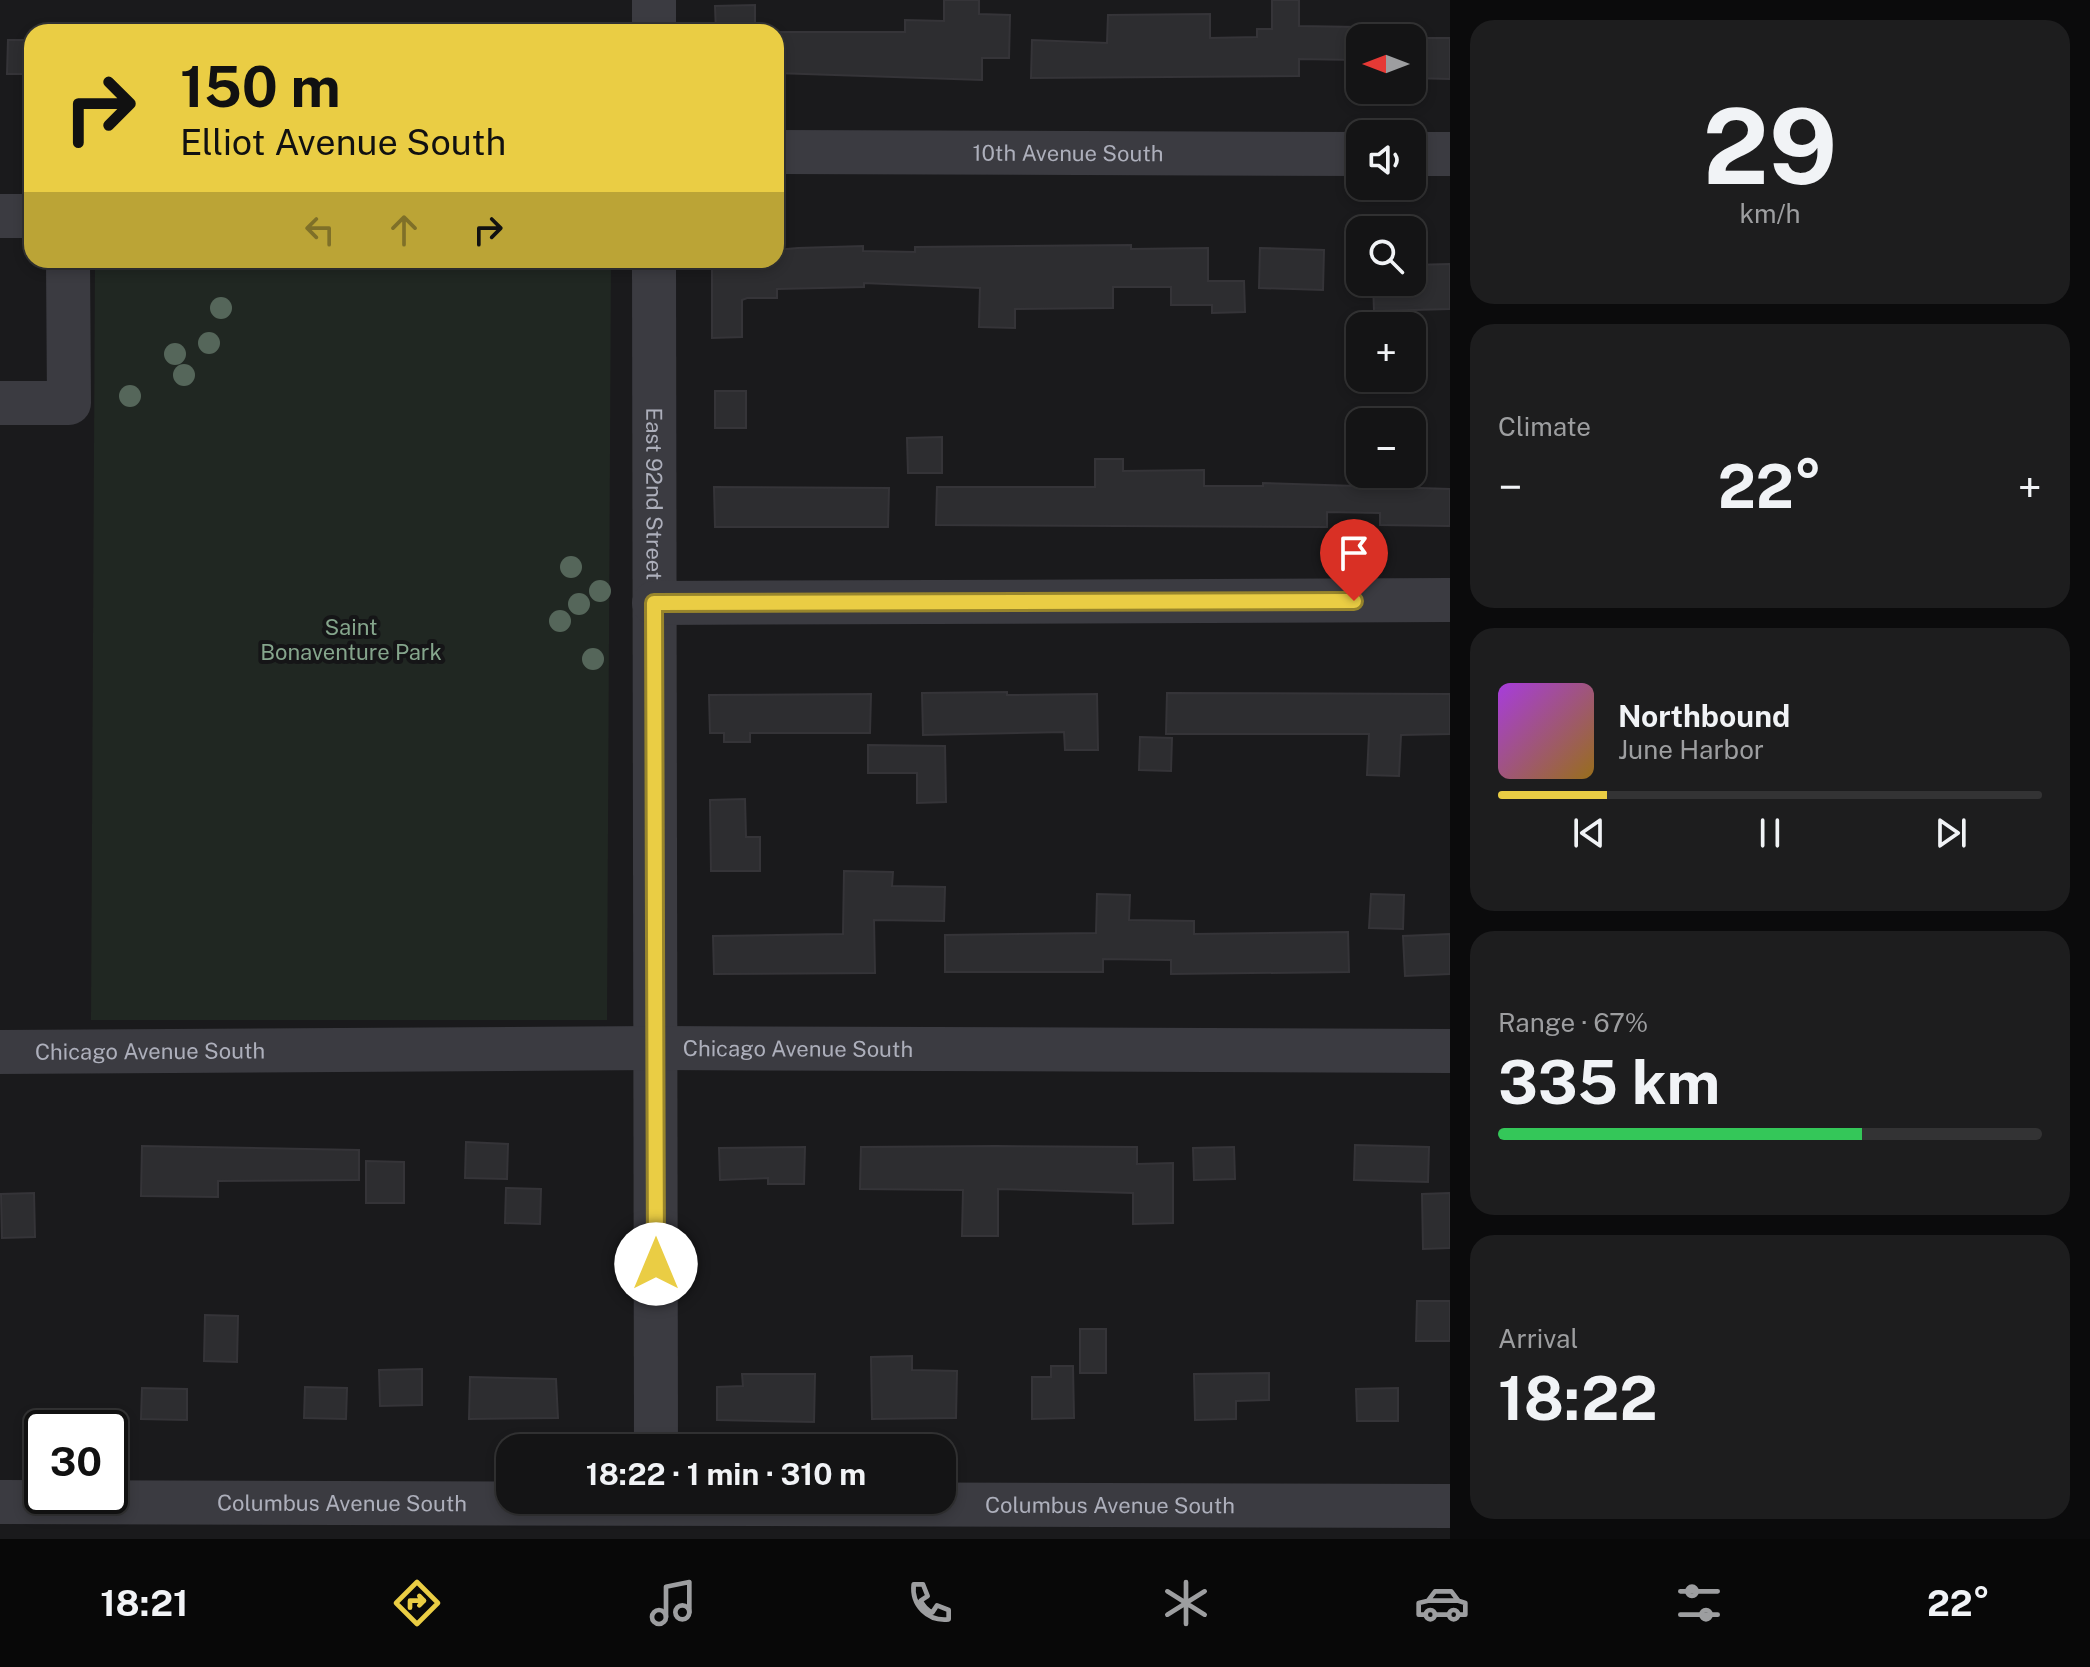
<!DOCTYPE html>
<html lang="en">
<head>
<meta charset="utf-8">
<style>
	body { margin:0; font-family:"Public Sans",sans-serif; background:#1d1d1e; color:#f1f3f6; height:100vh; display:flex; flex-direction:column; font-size:30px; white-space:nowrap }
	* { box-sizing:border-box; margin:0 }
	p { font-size:26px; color:#9d9ea0 }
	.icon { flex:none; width:44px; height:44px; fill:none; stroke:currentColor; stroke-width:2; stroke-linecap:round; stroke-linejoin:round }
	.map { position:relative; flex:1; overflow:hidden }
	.panel { display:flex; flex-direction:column; gap:20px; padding:20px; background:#0b0b0c; width:640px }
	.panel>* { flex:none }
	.banner { position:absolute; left:24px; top:24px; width:760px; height:244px; border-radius:24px; box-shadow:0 4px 12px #0003,0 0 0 2px #333334; background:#eacd44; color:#111; overflow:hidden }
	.needle { width:52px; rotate:270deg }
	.buttons { position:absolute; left:1346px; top:24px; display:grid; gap:16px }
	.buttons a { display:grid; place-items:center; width:80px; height:80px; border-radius:16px; background:#141415; box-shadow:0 4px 12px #0003,0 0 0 2px #333334; font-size:40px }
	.speed { position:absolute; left:24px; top:1410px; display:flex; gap:16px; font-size:40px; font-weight:700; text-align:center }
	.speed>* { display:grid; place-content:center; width:104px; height:104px; border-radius:50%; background:#141415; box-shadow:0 4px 12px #0003,0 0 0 2px #333334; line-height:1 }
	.speed .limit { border:4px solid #111; border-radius:12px; background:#fff; color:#111 }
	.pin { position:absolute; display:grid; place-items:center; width:68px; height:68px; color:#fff; margin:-82px -34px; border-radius:50% 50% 50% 0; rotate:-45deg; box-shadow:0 0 8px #0007 }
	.pin .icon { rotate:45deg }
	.me { position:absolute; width:88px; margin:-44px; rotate:0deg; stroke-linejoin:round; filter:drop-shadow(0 0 6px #0008) }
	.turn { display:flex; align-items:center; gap:28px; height:168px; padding:0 24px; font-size:36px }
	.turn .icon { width:104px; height:104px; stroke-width:2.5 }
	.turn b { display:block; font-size:56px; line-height:68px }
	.lanes { display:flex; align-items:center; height:76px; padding:0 24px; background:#0003; justify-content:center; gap:40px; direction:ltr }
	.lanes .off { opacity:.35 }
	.big { font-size:60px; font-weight:700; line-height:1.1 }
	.panel .tile { flex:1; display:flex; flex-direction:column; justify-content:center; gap:12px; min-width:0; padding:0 28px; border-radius:24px; background:#1d1d1e }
	.panel .dial { align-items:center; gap:0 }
	.dial b { font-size:104px; line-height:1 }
	.song { display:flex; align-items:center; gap:24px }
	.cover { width:96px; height:96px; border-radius:12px; background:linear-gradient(135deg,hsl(280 70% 55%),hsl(40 70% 35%)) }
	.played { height:8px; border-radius:4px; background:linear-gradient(90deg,#eacd44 20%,#333334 20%) }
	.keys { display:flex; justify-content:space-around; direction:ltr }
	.heat { display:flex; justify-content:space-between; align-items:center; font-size:44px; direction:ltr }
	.charge { height:12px; border-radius:6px; background:linear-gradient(90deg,#34c759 67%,#333334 0) }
	.trip { position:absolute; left:496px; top:1434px; width:460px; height:80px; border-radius:24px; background:#141415; box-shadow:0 4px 12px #0003,0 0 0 2px #333334; font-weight:700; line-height:80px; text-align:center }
	.dock { display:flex; height:128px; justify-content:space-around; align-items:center; background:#080808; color:#9d9ea0 }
	.dock .icon { width:56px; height:56px }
	.dock .on { color:#eacd44 }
	.dock b { font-size:36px; color:#f1f3f6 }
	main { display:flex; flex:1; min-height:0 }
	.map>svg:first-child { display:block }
</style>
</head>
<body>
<main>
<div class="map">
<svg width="1450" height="1539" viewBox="0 0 1450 1539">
	<rect width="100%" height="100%" fill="#1a1a1c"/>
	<path fill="#202722" d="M95 260H611L607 1020H91Z"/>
	<g fill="#2d2d30" stroke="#353438" stroke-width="2">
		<path d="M944 0H979V14L1010 15 1009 58H982V80L776 73V32H905V20L944 21Z"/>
		<path d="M1272 0H1299V26L1358 27 1357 60 1299 59V76L1031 78 1032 40 1107 43 1108 15 1210 14V38L1257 37V29H1272Z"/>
		<path d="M755 5V32H716L715 6Z"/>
		<path d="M1412 38H1450V79L1412 78Z"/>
		<path d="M8 40H32V74H7Z"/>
		<path d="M1131 245V249L1208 248V281H1244L1245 312 1212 313V305H1171V287H1113V308L1015 309V328L979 327 980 288 864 283V287L777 289V298H747L742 300V337L712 338V260H776V250L798 248 863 246V251L915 252V247Z"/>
		<path d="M1260 248 1324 250 1323 290 1259 288Z"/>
		<path d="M1450 264V309L1374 311 1373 282H1412V265Z"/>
		<rect x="715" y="391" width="31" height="37"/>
		<path d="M942 437V473H908L907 438Z"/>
		<path d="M1095 459H1123V471L1204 470V486H1263V483L1450 489V526L1380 525V513L1327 512V527L936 525 937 487H1095Z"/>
		<path d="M714 487 889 488 888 527H715Z"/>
		<path d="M1007 692V695L1097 694 1098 750H1065L1064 732 923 735 922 693Z"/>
		<path d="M1167 693 1450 694V734L1401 735 1399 776 1367 775 1369 734H1166Z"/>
		<path d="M871 694 870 733H750V742H724V733H710L709 695Z"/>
		<path d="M1140 737 1172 738 1171 771 1139 770Z"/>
		<path d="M868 745 945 746 946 802 917 803V773H868Z"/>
		<path d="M745 799 746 837H760V871H711L710 800Z"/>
		<path d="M844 871 893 872 892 886 945 887 944 921 874 920 875 973 714 974 713 936 843 934Z"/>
		<path d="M1097 894 1130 895 1129 920 1194 921V934L1348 932 1349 972 1171 974V960L1103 959V972H945V935L1096 933Z"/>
		<path d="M1371 894 1404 895 1403 929 1369 928Z"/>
		<path d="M1450 934V974L1405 976 1403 936Z"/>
		<path d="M466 1142 508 1144 507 1179 465 1178Z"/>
		<path d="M1355 1145 1429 1147 1428 1182 1354 1180Z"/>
		<path d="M142 1146 359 1150V1180L218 1181V1197L141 1196Z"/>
		<path d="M996 1146 1137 1147V1164L1173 1163V1223L1133 1224V1193L998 1189V1236H962L963 1190 860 1189 861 1147Z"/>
		<path d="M805 1147 804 1184H768V1178L720 1180 719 1148Z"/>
		<path d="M1234 1147 1235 1179 1194 1180 1193 1148Z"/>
		<path d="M366 1161 404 1162V1203H366Z"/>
		<path d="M506 1188 541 1189 540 1224 505 1223Z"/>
		<path d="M34 1193 35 1237 2 1238 1 1194Z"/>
		<path d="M1450 1193V1248L1423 1249 1422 1194Z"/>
		<path d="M1417 1301H1450V1341H1416Z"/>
		<path d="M205 1315 238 1316 237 1362 204 1361Z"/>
		<rect x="1080" y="1329" width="26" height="44"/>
		<path d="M912 1356V1370L957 1371 956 1418 872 1419 871 1357Z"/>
		<path d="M1051 1366H1073L1074 1418 1032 1419V1377H1051Z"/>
		<path d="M422 1369V1405L380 1406 379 1370Z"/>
		<path d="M1269 1373V1400L1236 1401V1419L1195 1420 1194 1374Z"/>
		<path d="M742 1374H815L814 1422 717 1420V1387L743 1386Z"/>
		<path d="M470 1377 556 1379 558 1418 469 1419Z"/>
		<path d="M305 1387 347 1388 346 1419 304 1418Z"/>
		<path d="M142 1388 187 1389V1420L141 1419Z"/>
		<path d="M1398 1388V1421H1357L1356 1389Z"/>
	</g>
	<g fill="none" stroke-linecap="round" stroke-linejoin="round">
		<g stroke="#3b3b41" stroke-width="44">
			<path d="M654 0V32"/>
			<path id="s1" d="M776 152 1360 154"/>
			<path d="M1412 154H1450"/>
			<path d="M0 216H32"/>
			<path id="s2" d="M654 260 656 1448"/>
			<path d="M0 403H69L68 260"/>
			<path d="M654 603 1450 600"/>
			<path id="s3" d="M0 1052 656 1048 1450 1051"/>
			<path id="s4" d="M0 1502 1450 1506"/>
		</g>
	</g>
	<g fill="#55665a">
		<circle cx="221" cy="308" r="11"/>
		<circle cx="209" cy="343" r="11"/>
		<circle cx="175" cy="354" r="11"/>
		<circle cx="184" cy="375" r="11"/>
		<circle cx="130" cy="396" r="11"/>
		<circle cx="571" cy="567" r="11"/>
		<circle cx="600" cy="591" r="11"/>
		<circle cx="579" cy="604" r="11"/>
		<circle cx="560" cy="621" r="11"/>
		<circle cx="593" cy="659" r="11"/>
	</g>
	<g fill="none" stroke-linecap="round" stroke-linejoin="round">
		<defs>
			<path id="route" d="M656 1264 654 603 1354 601"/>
		</defs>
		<use href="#route" stroke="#98852c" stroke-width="20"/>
		<use href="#route" stroke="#eacd44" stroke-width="14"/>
	</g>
	<g text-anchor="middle" stroke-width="8" stroke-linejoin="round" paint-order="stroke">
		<g font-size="22" fill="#adafbb" stroke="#151517">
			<text dy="8" stroke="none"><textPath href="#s1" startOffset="292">10th Avenue South</textPath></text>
			<text dy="8" stroke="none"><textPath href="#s2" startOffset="234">East 92nd Street</textPath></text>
			<text dy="8" stroke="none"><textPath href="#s3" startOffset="798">Chicago Avenue South</textPath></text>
			<text dy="8" stroke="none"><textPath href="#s3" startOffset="150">Chicago Avenue South</textPath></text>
			<text dy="8" stroke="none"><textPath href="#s4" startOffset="342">Columbus Avenue South</textPath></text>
			<text dy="8" stroke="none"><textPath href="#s4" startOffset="1110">Columbus Avenue South</textPath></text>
		</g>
		<g font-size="22" fill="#85a58c" stroke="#151517">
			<text x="351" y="635">Saint<tspan x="351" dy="25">Bonaventure Park</tspan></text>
		</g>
	</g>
</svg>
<div class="buttons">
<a><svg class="needle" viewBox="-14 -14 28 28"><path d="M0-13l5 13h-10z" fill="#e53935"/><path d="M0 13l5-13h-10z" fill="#9d9ea0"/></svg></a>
<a><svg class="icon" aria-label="sound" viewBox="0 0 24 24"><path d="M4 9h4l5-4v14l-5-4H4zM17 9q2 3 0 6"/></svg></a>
<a><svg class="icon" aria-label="search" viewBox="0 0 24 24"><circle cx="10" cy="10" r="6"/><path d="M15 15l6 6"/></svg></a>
<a>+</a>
<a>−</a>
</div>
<div class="speed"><div class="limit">30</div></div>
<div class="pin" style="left:1354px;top:601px;background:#d93025"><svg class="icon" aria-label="arrive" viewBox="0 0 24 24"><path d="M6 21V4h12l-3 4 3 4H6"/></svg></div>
<svg class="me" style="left:656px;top:1264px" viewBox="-20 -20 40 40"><circle r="19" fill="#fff"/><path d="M0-13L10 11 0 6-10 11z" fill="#eacd44"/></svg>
<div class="trip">18:22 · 1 min · 310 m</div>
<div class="banner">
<div class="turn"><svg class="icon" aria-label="right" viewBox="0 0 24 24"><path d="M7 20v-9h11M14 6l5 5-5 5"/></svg><div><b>150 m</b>Elliot Avenue South</div></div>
<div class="lanes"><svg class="icon off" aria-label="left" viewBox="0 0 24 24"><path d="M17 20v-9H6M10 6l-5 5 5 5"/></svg><svg class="icon off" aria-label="ahead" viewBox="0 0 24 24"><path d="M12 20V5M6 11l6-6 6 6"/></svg><svg class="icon" aria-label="right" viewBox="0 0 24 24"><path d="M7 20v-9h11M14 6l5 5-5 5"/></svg></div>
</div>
</div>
<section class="panel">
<div class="tile dial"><b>29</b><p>km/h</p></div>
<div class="tile"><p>Climate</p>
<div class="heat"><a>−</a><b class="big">22°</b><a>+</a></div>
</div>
<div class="tile">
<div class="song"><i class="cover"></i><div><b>Northbound</b><p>June Harbor</p></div></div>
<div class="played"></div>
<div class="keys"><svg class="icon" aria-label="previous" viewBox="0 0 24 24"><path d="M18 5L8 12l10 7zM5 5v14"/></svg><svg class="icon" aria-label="pause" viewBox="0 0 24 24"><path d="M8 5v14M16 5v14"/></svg><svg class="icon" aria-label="next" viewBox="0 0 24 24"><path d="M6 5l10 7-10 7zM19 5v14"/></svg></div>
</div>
<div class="tile"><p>Range · 67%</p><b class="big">335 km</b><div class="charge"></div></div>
<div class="tile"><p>Arrival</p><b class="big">18:22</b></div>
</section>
</main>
<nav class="dock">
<b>18:21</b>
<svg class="icon on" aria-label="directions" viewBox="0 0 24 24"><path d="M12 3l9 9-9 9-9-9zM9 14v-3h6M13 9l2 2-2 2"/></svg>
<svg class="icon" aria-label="music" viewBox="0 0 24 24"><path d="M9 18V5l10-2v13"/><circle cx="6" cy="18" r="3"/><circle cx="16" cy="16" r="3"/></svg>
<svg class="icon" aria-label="phone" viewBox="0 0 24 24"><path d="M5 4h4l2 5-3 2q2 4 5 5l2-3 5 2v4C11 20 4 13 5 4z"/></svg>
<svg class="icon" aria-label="climate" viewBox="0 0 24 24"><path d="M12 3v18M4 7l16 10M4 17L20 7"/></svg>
<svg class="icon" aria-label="car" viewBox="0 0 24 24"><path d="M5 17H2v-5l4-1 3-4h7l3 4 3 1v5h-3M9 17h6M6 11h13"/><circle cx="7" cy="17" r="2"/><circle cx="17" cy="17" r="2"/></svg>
<svg class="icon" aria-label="filters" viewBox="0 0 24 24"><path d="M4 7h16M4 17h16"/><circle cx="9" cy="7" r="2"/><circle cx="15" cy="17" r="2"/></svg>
<b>22°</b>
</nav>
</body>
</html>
